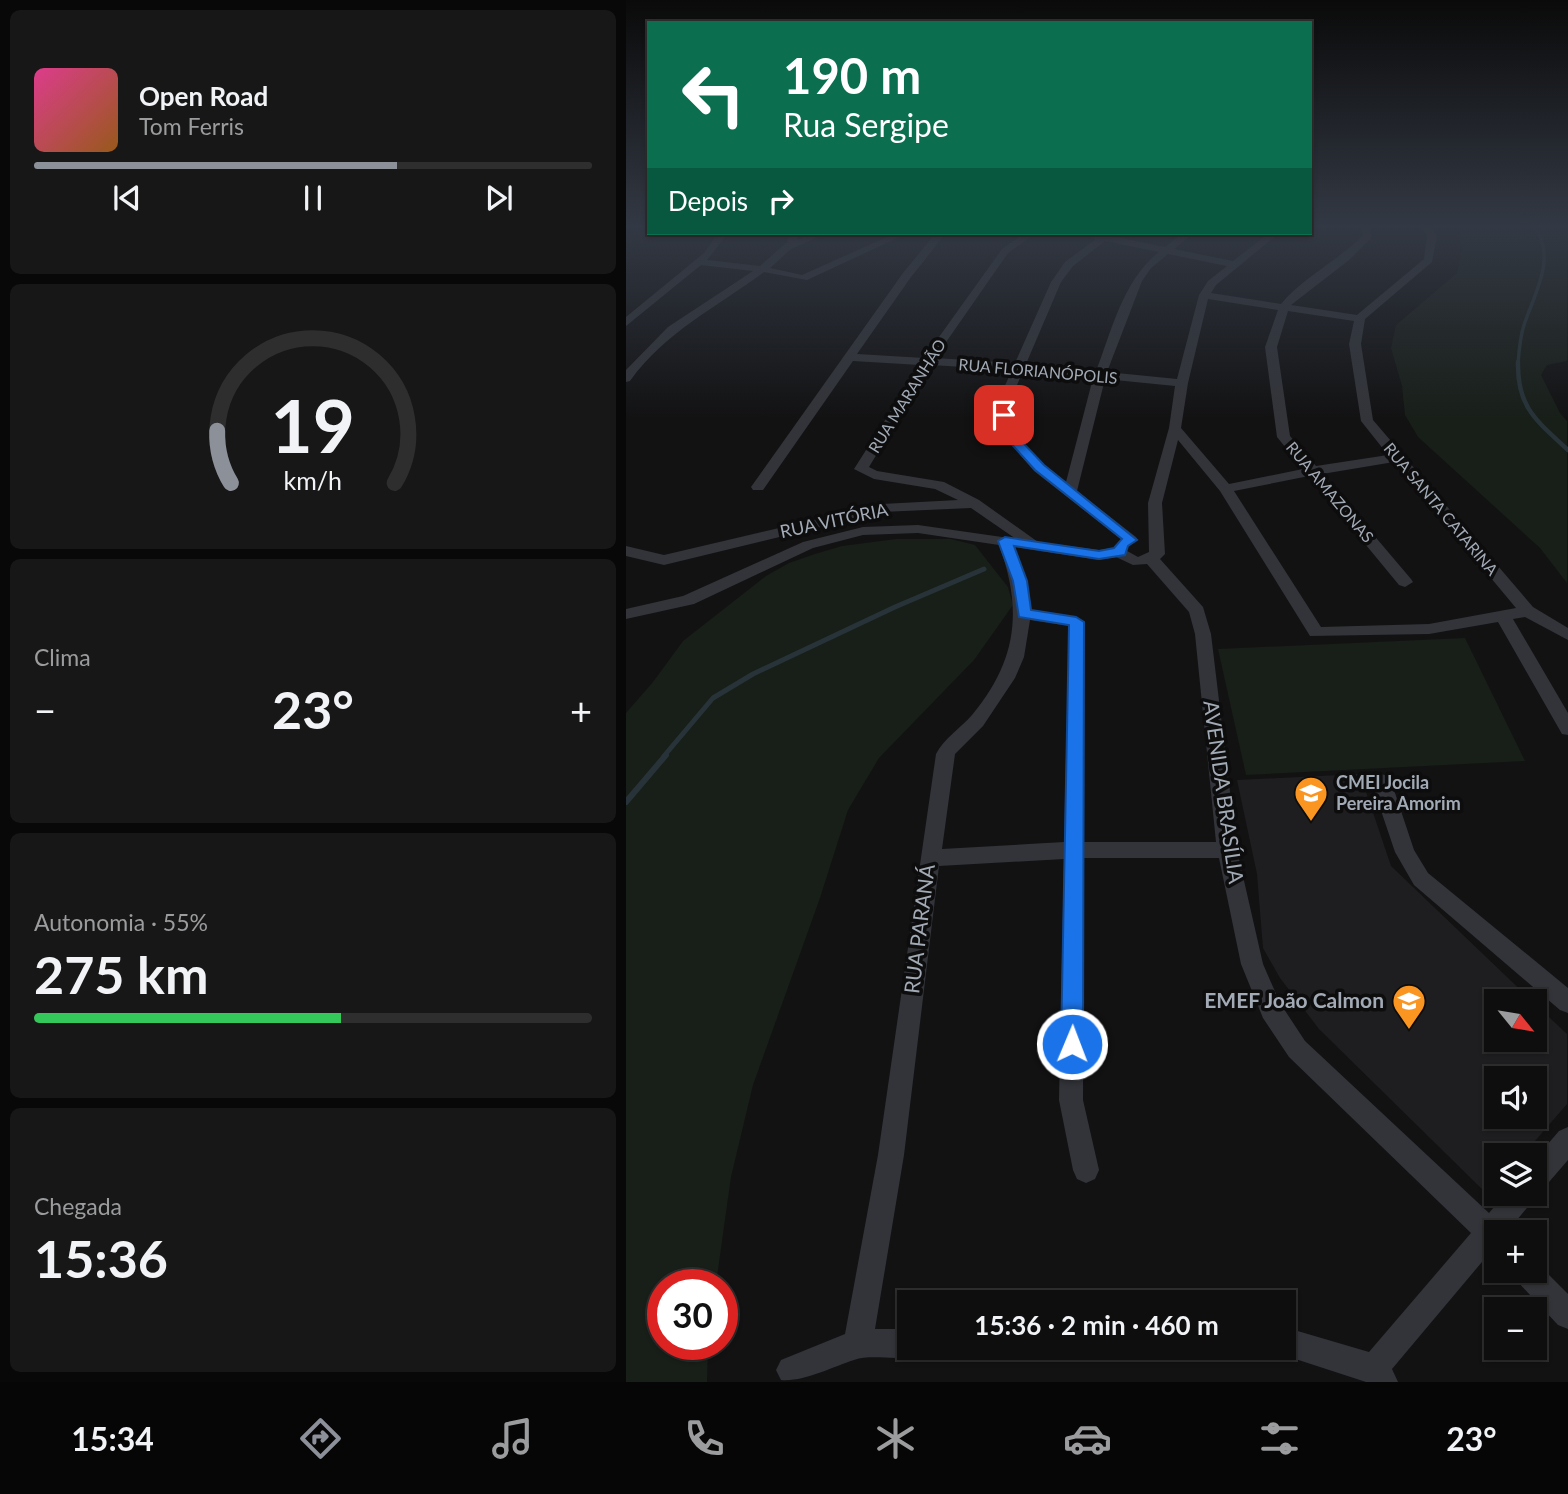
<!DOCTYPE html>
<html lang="pt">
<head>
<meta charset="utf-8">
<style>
	body { margin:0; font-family:Lato,sans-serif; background:#171717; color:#f1f3f6; height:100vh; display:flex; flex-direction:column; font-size:26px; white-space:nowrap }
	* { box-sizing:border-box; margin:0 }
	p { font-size:23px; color:#9b9c9e }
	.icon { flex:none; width:38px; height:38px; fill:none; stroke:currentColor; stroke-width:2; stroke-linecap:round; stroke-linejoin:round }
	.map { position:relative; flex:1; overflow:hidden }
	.drawer { display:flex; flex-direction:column; gap:10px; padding:10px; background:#080808; width:626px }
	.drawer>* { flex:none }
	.top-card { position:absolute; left:21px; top:21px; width:665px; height:214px; border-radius:0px; box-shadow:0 2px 5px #0004,0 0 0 2px #2e2e2e; background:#0b6e4f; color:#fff; overflow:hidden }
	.needle { width:46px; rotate:120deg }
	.buttons { position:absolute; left:858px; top:989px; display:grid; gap:14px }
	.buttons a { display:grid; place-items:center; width:63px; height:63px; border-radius:0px; background:#0e0e0e; box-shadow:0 2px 5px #0004,0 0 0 2px #2e2e2e; font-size:35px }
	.speed { position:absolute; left:21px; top:1269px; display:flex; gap:14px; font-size:35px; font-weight:700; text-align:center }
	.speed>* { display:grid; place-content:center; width:91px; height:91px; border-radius:50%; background:#0e0e0e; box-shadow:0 2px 5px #0004,0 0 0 2px #2e2e2e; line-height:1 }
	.speed .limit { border:10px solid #d22; background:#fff; color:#111 }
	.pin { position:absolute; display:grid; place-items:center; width:60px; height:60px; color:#fff; margin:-30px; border-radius:14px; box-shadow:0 4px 10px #0006 }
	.me { position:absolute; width:77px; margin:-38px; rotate:1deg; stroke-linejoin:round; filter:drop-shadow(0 0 5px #0008) }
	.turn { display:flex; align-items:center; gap:24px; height:147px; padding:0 21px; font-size:32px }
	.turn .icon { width:91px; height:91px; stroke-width:2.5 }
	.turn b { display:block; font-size:49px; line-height:60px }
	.then { display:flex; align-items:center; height:66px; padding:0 21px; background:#0003; gap:14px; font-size:26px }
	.big { font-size:52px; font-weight:700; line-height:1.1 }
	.drawer .widget { flex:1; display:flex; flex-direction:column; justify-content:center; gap:10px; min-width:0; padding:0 24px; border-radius:10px; background:#171717 }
	.drawer .dial { align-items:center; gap:0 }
	.dial svg { height:182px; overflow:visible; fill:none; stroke:#2e2e2e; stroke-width:7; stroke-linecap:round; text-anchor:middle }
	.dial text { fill:#f1f3f6; stroke:none }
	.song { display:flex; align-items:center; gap:21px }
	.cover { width:84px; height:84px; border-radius:10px; background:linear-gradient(135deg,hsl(330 70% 55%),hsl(30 70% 35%)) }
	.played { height:7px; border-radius:4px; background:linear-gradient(90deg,#8c9099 65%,#2e2e2e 65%) }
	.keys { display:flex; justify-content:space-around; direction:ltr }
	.heat { display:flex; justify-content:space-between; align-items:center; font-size:38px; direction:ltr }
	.charge { height:10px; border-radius:5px; background:linear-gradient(90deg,#34c759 55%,#2e2e2e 0) }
	.trip { position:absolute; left:271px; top:1290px; width:399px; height:70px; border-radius:0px; background:#0e0e0e; box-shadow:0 2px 5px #0004,0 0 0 2px #2e2e2e; font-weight:700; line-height:70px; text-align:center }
	.tabs { display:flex; height:112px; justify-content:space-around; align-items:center; background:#060606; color:#9b9c9e }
	.tabs .icon { width:49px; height:49px }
	.tabs .on { color:#8c9099 }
	.tabs b { font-size:32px; color:#f1f3f6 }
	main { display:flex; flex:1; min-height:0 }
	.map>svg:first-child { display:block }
</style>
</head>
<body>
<main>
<section class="drawer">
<div class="widget">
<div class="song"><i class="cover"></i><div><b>Open Road</b><p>Tom Ferris</p></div></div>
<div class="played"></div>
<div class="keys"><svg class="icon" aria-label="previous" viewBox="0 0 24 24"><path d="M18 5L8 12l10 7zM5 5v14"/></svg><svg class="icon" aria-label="pause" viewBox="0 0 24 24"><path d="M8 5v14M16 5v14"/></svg><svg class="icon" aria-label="next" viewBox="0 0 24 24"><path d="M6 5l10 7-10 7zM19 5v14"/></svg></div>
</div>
<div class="widget dial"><svg viewBox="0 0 100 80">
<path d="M14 69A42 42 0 1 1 86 69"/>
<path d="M14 69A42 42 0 0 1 8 46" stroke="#8c9099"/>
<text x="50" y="56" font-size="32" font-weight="700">19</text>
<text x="50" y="72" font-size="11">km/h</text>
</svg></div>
<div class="widget"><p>Clima</p>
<div class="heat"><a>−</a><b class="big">23°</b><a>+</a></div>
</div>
<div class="widget"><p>Autonomia · 55%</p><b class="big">275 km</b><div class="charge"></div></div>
<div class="widget"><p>Chegada</p><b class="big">15:36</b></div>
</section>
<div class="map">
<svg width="942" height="1382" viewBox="0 0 942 1382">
	<rect width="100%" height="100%" fill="#121213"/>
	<path fill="#1e1e20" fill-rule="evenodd" d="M734 774 765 866 906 1001H870V1040H908V1003L941 1034V1104L897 1155H870V1186L862 1195 693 1029 654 978 637 948 631 874 611 780ZM870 1078H908V1116H870Z"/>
	<g fill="#181e18">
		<path d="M831 225H941V361L921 365 915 375 934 413 941 421V583L914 548 792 437 779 415 776 386 765 348 770 325 831 273 837 246Z"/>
		<path d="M270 539H325L349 545 382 587 387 605 348 660 253 758 222 810 194 898 127 1085 105 1177 90 1284H37V1344H82L81 1382H0V713L27 682 57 641 140 576 163 563 189 554 216 546Z"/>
		<path d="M839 638 899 761 620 775 592 649Z"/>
	</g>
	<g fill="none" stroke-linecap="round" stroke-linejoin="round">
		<path stroke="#273338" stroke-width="3.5" d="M892 364C893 350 894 337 898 325 909 292 932 256 907 225"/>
		<path stroke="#273338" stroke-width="4.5" d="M892 362C891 408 911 421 942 450"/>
		<path stroke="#273338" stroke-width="5" d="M38 756 87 698 127 674 269 607 358 569"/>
		<path stroke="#273338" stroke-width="6" d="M0 802 40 755"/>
		<g fill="#323439" fill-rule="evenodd">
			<path d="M734 225H744L745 238 723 260 665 305 731 315 798 259 801 236 794 225H803L811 236 806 262 739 319 735 344 747 420 907 607 942 628V640L899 617 887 619 942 713V735L936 734 872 622 803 634 684 636 594 491 552 440 536 503 539 554 534 559 577 607 585 634 611 850 637 964 654 1003 679 1041 863 1213 879 1194H908V1160L933 1131 942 1127V1160L917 1189 909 1193 905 1203 881 1232H870V1251L866 1250 766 1369 772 1382H740L648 1352 646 1348H658V1327L743 1352 845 1233 663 1057 637 1018 615 964 593 858H458L457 1100 473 1170 469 1179 460 1183 451 1179 447 1170 433 1100 438 859 313 866 278 1155 249 1329H284V1348H297L294 1354C273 1363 249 1353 228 1360 206 1367 178 1382 155 1380L150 1370 155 1360 219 1334 252 1155 310 754C319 737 334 729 346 715 391 661 397 610 373 545L292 533 237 535 187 548 68 604 0 619V609L57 596 177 542 237 527 292 525 390 539 345 508 256 512 38 565 0 556V546L38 555 256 504 332 500 309 489 248 479 228 469 294 365 227 361 137 490H127L125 487 277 273 310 233H320L285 277 231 354 298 358 376 249 399 233H410L382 253 309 358 389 363 425 282 439 262 470 239 451 233H488L485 236 539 247 557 233H568L548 249 607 261 643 233H653L590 285 585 293 655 304C675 279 713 260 737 235ZM479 241 533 252C497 280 486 330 470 371L400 364 435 282 447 266ZM542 254 601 266 582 281 573 295 551 379 481 372 516 281 525 268ZM582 299 652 310 639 347 651 437 677 469 603 484 555 428 562 383ZM662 311 728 321 723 344 735 421 762 455 690 466 664 436 651 347ZM305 365 386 370 372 401V429L408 471 500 543 505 544 512 540 510 537 451 491 479 379 549 386 543 428 522 503 523 552 512 557 494 547 473 550 412 542 353 500 318 482 251 471 243 467ZM397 371 467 378 440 482 418 465 384 428V401ZM768 462 890 608 803 624 695 627 608 491 683 476 773 585 779 587 787 582 785 579 696 474ZM389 547 473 560 490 557 507 565 521 564 563 612 569 634 590 842H458L459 622 451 617 404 610 402 590ZM404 620 443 626 438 842 316 849 329 754 357 726 389 678 398 657Z"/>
			<path d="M92 233H102L81 260 134 266 161 242 164 233H174L171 240 189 233H201L165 249 144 268 176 275 270 233H282L181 280 138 272C91 307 39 332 4 381L0 382V370L42 327 127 271 75 265 0 326V317L78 253Z"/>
			<path d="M755 774 762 776 765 781 788 850 802 873 942 988V1013L934 1010 788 885 769 852 745 781 748 776Z"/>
			<path d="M908 1260 942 1294V1329L932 1325 890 1280 886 1270H908Z"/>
		</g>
	</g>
	<linearGradient id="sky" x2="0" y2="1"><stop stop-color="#0a0a0a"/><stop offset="0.54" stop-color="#333944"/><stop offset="1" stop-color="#333944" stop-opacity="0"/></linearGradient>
	<rect width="942" height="419" fill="url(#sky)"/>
	<path fill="#1a73e8" stroke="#114b97" stroke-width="2" d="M378 412 384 415V429L418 465 511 540 502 546 499 555 473 559 388 546 401 581 405 610 450 617 458 622 457 1044 454 1051 446 1054 438 1051 435 1044 443 625 393 617 387 581 372 541 379 537 473 551 488 548 496 539 409 470 372 429V415Z"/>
	<defs>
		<symbol id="school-pin" viewBox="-11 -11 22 30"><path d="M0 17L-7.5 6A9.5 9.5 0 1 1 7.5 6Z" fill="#fb9522" stroke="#0d0d0e"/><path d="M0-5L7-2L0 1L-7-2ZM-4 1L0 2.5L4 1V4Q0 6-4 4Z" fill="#fff"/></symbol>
	</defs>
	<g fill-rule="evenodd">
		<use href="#school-pin" x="666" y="774" width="38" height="52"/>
		<use href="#school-pin" x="764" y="982" width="38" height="52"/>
	</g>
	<g text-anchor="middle" stroke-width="7" stroke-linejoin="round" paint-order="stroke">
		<g font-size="16" fill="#a2aab5" stroke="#0d0d0e">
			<text transform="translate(412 371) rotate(5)" y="6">RUA FLORIANÓPOLIS</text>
			<text transform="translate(281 396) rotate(-58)" y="6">RUA MARANHÃO</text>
			<text transform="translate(704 492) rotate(50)" y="6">RUA AMAZONAS</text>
			<text transform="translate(815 509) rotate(50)" y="6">RUA SANTA CATARINA</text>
		</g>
		<g font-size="18" fill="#a2aab5" stroke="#0d0d0e">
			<text transform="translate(208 521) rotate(-12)" y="6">RUA VITÓRIA</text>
		</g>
		<g font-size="18" font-weight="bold" fill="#a2aab5" stroke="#0d0d0e" text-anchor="start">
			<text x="710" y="789">CMEI Jocila<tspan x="710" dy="21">Pereira Amorim</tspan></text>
		</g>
		<g font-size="21" fill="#a2aab5" stroke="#0d0d0e">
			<text transform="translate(597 792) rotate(82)" y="7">AVENIDA BRASÍLIA</text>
			<text transform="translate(294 929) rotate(-83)" y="7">RUA PARANÁ</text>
		</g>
		<g font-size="21" font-weight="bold" fill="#a2aab5" stroke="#0d0d0e" text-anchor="end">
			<text x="758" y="1008">EMEF João Calmon</text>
		</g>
	</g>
</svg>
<div class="buttons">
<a><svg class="needle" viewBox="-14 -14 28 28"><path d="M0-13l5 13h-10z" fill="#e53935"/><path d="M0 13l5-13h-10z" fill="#9b9c9e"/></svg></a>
<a><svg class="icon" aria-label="sound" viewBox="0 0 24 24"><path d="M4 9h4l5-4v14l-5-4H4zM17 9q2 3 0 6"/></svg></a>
<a><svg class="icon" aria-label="layers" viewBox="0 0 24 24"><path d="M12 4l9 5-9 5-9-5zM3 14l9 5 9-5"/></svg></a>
<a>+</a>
<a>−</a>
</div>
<div class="speed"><div class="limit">30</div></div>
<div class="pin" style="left:378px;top:415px;background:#d93025"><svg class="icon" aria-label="arrive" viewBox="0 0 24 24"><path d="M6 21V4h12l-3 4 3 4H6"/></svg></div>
<svg class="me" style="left:446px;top:1044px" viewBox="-20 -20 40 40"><circle r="17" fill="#1a73e8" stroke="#fff" stroke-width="3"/><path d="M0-11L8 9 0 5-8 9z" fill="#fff"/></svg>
<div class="trip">15:36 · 2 min · 460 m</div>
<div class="top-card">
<div class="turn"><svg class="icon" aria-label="left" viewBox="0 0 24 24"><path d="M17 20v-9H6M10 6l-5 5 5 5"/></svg><div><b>190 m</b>Rua Sergipe</div></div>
<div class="then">Depois<svg class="icon" aria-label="right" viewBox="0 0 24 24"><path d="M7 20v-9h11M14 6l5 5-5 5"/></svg></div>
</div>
</div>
</main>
<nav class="tabs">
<b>15:34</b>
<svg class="icon on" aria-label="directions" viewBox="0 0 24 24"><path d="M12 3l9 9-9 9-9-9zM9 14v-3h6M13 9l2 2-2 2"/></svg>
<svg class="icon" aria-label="music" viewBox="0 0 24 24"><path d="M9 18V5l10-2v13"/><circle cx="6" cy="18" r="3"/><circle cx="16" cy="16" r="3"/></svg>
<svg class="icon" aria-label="phone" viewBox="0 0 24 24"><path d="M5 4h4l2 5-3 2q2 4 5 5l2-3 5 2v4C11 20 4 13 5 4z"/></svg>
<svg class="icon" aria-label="climate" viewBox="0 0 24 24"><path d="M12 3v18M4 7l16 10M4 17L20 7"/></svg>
<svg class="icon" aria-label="car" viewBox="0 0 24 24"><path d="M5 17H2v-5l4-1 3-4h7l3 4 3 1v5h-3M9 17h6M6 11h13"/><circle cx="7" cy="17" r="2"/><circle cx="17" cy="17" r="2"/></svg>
<svg class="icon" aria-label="filters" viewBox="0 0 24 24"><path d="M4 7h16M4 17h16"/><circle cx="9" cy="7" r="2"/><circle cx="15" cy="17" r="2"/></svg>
<b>23°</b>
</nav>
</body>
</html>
